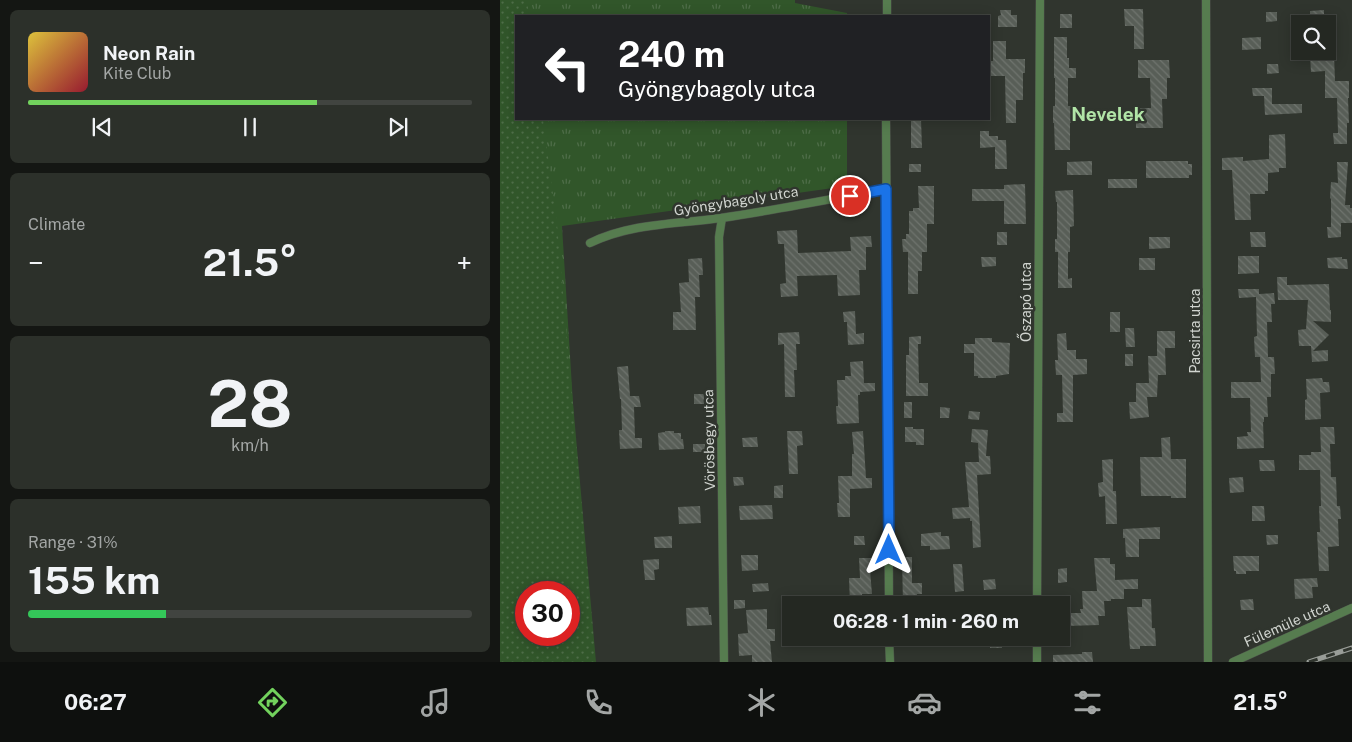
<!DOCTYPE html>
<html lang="en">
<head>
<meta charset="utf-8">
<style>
	body { margin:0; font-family:"Public Sans",sans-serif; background:#2c302a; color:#f1f3f6; height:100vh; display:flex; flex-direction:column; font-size:19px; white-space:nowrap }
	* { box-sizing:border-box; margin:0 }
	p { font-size:16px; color:#a3a6a5 }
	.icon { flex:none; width:28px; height:28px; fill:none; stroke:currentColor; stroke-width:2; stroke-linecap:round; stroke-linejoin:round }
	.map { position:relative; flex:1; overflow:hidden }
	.drawer { display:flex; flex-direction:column; gap:10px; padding:10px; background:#141613; width:500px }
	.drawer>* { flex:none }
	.hud { position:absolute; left:15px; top:15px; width:475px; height:105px; border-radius:0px; box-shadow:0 2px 12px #0003,0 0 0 1px #414440; background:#202124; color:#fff; overflow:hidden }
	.controls { position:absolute; left:791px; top:15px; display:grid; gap:10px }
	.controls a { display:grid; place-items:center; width:45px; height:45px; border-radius:0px; background:#242822; box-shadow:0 2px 12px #0003,0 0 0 1px #414440; font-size:25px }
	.speed { position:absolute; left:15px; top:581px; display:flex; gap:10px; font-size:25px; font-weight:700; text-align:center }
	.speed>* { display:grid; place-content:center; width:65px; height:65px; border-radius:50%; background:#242822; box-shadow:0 2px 12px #0003,0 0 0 1px #414440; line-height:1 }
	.speed .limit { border:8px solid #d22; background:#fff; color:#111 }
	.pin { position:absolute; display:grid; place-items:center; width:42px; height:42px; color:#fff; margin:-21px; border:2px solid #fff; border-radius:50%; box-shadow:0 1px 5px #0007 }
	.me { position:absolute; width:55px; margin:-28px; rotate:0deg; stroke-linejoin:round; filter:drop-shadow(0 0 4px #0008) }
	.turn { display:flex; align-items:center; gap:18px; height:105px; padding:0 20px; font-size:22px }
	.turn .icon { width:65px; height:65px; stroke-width:2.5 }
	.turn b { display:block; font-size:35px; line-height:42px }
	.big { font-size:38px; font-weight:700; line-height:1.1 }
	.drawer .tile { flex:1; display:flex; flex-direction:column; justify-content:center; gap:8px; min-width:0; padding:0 18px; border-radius:8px; background:#2c302a }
	.drawer .dial { align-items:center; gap:0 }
	.dial b { font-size:65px; line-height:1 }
	.song { display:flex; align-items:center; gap:15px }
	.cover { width:60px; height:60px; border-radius:8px; background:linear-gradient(135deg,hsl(50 70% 55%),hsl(350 70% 35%)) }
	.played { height:5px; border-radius:2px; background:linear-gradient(90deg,#72d25d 65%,#414440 65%) }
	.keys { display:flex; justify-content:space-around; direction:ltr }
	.heat { display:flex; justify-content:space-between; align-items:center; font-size:28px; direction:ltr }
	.charge { height:8px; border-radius:4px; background:linear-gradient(90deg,#34c759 31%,#414440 0) }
	.trip { position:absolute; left:282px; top:596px; width:288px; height:50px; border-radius:0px; background:#242822; box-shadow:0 2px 12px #0003,0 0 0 1px #414440; font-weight:700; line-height:50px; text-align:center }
	.menu { display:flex; height:80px; justify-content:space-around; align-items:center; background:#0e100e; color:#a3a6a5 }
	.menu .icon { width:35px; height:35px }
	.menu .current { color:#72d25d }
	.menu b { font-size:22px; color:#f1f3f6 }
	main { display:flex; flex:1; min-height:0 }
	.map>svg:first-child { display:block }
</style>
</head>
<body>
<main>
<section class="drawer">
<div class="tile">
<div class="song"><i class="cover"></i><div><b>Neon Rain</b><p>Kite Club</p></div></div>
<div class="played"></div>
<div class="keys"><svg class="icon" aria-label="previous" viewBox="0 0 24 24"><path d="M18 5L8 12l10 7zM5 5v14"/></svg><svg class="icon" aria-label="pause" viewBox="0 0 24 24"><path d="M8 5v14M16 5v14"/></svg><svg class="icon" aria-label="next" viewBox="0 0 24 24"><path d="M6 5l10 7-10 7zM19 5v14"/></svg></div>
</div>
<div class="tile"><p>Climate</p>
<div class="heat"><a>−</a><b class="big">21.5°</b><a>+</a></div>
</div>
<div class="tile dial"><b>28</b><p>km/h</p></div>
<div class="tile"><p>Range · 31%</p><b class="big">155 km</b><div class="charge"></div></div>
</section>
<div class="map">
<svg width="852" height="662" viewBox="0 0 852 662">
	<defs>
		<pattern id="grass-tufts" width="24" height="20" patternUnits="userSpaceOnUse" patternTransform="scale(1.25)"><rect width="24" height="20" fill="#31562a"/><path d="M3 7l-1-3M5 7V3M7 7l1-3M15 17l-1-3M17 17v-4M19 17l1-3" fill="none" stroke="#4e6d48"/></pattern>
		<pattern id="park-dots" width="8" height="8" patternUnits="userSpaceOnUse" patternTransform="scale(1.25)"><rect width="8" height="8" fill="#31562a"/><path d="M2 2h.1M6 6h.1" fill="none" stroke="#4e6d48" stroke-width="1.8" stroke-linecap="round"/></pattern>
		<pattern id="building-back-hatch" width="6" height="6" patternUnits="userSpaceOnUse" patternTransform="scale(1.25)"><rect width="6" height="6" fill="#585e57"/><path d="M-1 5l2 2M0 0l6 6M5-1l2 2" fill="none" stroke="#6f746e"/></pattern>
	</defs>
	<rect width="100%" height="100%" fill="#30352e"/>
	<path fill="url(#grass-tufts)" fill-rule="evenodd" d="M0 0H295V3L347 13V16H16V119H347V186L62 226 89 662H0ZM26 592H69V635H26Z"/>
	<path fill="url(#park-dots)" fill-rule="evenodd" d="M0 0H27L29 16H16V119H43L57 224 96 662H0ZM26 592H69V635H26Z"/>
	<g fill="url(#building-back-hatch)">
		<path d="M624 9H643L644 49H634V26H625Z"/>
		<path d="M500 10H511V15H517V27H498V16L501 15Z"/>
		<path d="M824 10V19H810V11Z"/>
		<path d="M766 12H777V21L766 22Z"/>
		<rect x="560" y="14" width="12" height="14"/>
		<path d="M554 37H567V58H569V68H576V78H568V106H573V123H570V150H555L554 123H553V106H555V78H554Z"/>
		<path d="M761 37V49L742 50V38Z"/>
		<path d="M493 41H506V59H525V73H523V100H516V123H506L505 76H489V61H493Z"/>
		<path d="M834 55 835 81H849V98H848L849 123H847V144H834L833 133H838L837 98H825V71L811 72 810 56Z"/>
		<path d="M638 60H669L670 78H667V99H662L663 128H636V121H634V108H651L650 78H638Z"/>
		<path d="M767 64H778L779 73 767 74Z"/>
		<path d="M752 88H772V104H802V113L765 115 764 96H753Z"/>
		<path d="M411 119H421L422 148H411Z"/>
		<path d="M480 131H489V136H498V140H506L507 169H495V147L480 148Z"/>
		<path d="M785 134 786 168H779V172L768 173V191H765V194H750L751 220H735L732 170H722V158L743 157V161L769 159V135Z"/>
		<path d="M592 161V175H567V162Z"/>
		<path d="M646 161H688V164H692V175H689V178H646Z"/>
		<path d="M837 162H848L845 205H850V208H852V223H841V237L828 238 827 227H831V199L830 198 831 182 838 183Z"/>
		<rect x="409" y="164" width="12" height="8"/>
		<rect x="608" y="179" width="29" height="9"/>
		<path d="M525 184 526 224H504V201H472V189H504V185Z"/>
		<path d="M418 186H434V224H427V252H422V271H418V294H408V252H403L402 239H406V234H409V211H413V208H419Z"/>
		<path d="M573 190 574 226 570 227V252H568V279L572 278V288H558V252H555V239H557V202H556L555 191Z"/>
		<path d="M297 230 298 253 351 251 350 237 371 236 372 247H366V270H359L360 295 338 296 337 275 297 276 298 296 281 297 280 284 286 283 284 244H278L277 231Z"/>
		<rect x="497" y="232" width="10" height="13"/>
		<path d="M750 232H765L766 247H751Z"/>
		<path d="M649 237H670V248L649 249Z"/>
		<path d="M738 256H759V273L738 274Z"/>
		<path d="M481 257H496V266L482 267Z"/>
		<path d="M842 257V259H847L848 269 828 268 827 258Z"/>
		<path d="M202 258 203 275H199L200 297H195L196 330H173V312H181L179 283 189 282 188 259Z"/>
		<rect x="639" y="258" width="16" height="12"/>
		<path d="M777 277H787V285L829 284 830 310H831V322L813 321 829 335 813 351 828 350V361L812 362 811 346H799L798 330 806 329 808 300H778Z"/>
		<path d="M738 289H759V294L774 293 775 304H771L772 322H767L768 357H774L775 374H771V397H767L768 417H764V422H763L764 448 737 449V437L748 436 747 432H751L750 398H731V382H761L760 357H755L754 337 757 336 756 297 739 298Z"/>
		<path d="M355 311 356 334 364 333V344L348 345 347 322H344L343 312Z"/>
		<rect x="610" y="312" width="10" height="20"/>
		<path d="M625 328H634L635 347H626Z"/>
		<path d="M657 331H675V348H665L666 375H658L657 397H647L649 417 630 419 629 402H636V383H649L648 356H657Z"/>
		<path d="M299 332 300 344H296L297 370H294L295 397H285L284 344 278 345V333Z"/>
		<path d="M566 333 567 350H576V359H587V374L573 375V422H557V413H563L562 375H556L555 360H558L557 334Z"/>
		<path d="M421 336V344H418L419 383H428V396H406V355H409V337Z"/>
		<path d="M475 338H492V342L510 343 509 374 496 376V378H478V376H474V353H464V344H475Z"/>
		<rect x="625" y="354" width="8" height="12"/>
		<path d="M363 361 364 383H375V391L360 392V395H358L359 423 337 424 336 406H338L337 380H345V376H351L350 362Z"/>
		<path d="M128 366 130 396H139L141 407H134L135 438H142V448L120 449 119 430H122L121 399H120L117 367Z"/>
		<path d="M822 378 823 382H829L830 392 820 393 821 419 805 420V400L807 399 806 379Z"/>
		<rect x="194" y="394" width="10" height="10"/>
		<rect x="404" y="402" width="8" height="16"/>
		<path d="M440 407 450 408 449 418H440Z"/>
		<path d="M469 411 480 412 479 420 468 419Z"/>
		<path d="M405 427H413V429H424V445H416V442H405Z"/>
		<path d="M820 427H834L835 444H830L831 477H836L837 506H840L841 519H838L839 546 828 547 829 571H819L817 532H820L819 506H821L820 470H799V455H811V452H821Z"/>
		<path d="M472 429 488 430 486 456H490L491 474 477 475 481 547 473 548 472 521H470V518L453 519 452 508 469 507 465 462H479L478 443 471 442Z"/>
		<path d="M165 431H174V433H181V439H183L184 449 159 450 158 433 165 432Z"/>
		<path d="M287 431H302L303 445 297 446 298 474H289Z"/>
		<path d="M363 431 366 478H372V488L350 489V517H338L337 503H339L338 476H352V454H354L352 432Z"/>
		<path d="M257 437 258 447H243L242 438Z"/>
		<path d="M670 437 671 459H686V498H671V496H641L640 457H662L661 438Z"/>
		<rect x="193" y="444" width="12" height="8"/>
		<path d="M613 459V491H616L617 524H606L605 496 599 497 598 483 603 482 602 460Z"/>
		<path d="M759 460H774L775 471H760Z"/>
		<path d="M233 477H243L244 485 234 486Z"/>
		<path d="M743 477 744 492 730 493 729 478Z"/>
		<path d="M283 485V498H274V486Z"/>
		<path d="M272 505 273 519 240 520 239 506Z"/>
		<path d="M200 506 201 523 179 524 178 507Z"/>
		<path d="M752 506H764L765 521H752Z"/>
		<path d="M660 527V539H639V557H626L625 538H623V529Z"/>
		<path d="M441 532V536H449L450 549 430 550V546H421V534Z"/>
		<path d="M766 535H778V544L767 545Z"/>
		<path d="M172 536V548H155L154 537Z"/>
		<path d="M354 536H364L365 545H354Z"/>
		<path d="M241 555H258V570L242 571Z"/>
		<path d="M733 556H759V571H746V574H736V571H734Z"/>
		<path d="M402 557H412V583H422V594H417V605H403Z"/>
		<path d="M359 558H371L372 570H370L372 594H362L363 605H350L349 578H360Z"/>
		<path d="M594 558H610V564H615V580L638 579V589H624V599H611V601H604L605 616H598L599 625 566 626V613H581L580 609H583L582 591H597Z"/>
		<path d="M159 559V569L154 570 155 580H145L143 560Z"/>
		<path d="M453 564H462L464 591 455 592Z"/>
		<path d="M567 568V582L558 583V569Z"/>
		<path d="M817 578 818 587H812L813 598 795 599 794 579Z"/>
		<path d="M495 579 496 589 484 590 483 580Z"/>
		<path d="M268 583 269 591 253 592 252 584Z"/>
		<path d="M642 599H651L652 628H655L656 646H640V649H630L627 607H642Z"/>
		<path d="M753 599 754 610H741L740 600Z"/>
		<path d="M234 600H245V608L234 609Z"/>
		<path d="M208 607 209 615H211L212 625 187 626 186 608Z"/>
		<path d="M267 609V629H275V641H270L272 662H252V655L239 656 238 634 248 633 246 610Z"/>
		<path d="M490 638H501L502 648H490Z"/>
		<path d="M582 652H592L593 662H553V655L582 654Z"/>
	</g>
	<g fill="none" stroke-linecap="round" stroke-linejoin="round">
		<defs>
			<g id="street">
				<path d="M706 0 708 662"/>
				<path d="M387 16V0"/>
				<path d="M386 119 389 605"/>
				<path d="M222 218 219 237 224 662"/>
				<path d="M90 243C130 223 178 224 221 218 276 210 331 199 386 189"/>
				<path d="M537 605 540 0"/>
				<path d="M389 638 390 662"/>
				<path d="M537 662V638"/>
				<path d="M733 662 852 608"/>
			</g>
		</defs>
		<use href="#street" stroke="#4d524b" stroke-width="9"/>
		<use href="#street" stroke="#567c4f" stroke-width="8"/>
		<defs>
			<path id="rail" d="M809 662 852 648"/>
		</defs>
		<use href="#rail" stroke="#999d98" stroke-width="5"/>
		<use href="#rail" stroke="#30352e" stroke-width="3" stroke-dasharray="9" stroke-linecap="butt"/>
	</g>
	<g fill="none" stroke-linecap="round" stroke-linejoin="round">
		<defs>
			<path id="route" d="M350 196 386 189 389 550"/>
		</defs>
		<use href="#route" stroke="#114b97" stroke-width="12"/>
		<use href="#route" stroke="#1a73e8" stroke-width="9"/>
	</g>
	<g text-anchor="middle" stroke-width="5" stroke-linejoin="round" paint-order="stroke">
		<g font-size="14" fill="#d0d4cf" stroke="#30352e">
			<text transform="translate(236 201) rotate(-9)" y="5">Gyöngybagoly utca</text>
			<text transform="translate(526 302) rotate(-90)" y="5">Őszapó utca</text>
			<text transform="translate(695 331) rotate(-90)" y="5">Pacsirta utca</text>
			<text transform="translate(209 440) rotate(-91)" y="5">Vörösbegy utca</text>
			<text transform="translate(787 624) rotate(-24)" y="5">Fülemüle utca</text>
		</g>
		<g font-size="19" font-weight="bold" fill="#b1e5a7" stroke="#30352e">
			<text x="608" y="121">Nevelek</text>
		</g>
	</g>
</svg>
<div class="controls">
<a><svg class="icon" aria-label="search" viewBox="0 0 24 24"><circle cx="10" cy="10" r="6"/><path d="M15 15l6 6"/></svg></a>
</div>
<div class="speed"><div class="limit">30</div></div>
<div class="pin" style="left:350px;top:196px;background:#d93025"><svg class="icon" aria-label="arrive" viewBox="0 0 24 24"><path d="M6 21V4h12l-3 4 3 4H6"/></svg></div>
<svg class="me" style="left:389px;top:550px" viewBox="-20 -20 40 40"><path d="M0-17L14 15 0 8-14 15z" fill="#1a73e8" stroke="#fff" stroke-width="4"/></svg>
<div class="trip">06:28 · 1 min · 260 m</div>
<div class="hud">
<div class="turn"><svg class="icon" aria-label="left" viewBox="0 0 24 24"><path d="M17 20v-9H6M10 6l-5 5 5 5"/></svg><div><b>240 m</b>Gyöngybagoly utca</div></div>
</div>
</div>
</main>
<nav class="menu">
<b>06:27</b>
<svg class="icon current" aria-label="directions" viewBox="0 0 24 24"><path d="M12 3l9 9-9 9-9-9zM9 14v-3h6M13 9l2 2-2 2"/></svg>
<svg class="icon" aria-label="music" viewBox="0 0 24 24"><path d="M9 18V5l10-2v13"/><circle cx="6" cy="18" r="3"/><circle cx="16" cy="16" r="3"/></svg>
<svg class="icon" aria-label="phone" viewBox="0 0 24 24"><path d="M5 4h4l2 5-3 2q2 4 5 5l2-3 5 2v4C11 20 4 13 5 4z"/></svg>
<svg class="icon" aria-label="climate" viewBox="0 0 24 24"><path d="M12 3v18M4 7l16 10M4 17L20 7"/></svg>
<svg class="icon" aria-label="car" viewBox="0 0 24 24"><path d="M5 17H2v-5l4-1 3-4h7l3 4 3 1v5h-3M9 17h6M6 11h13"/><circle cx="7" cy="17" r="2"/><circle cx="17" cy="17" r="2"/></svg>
<svg class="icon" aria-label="filters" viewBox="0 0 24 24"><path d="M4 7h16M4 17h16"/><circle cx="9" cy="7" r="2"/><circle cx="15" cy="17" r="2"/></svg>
<b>21.5°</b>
</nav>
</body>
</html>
